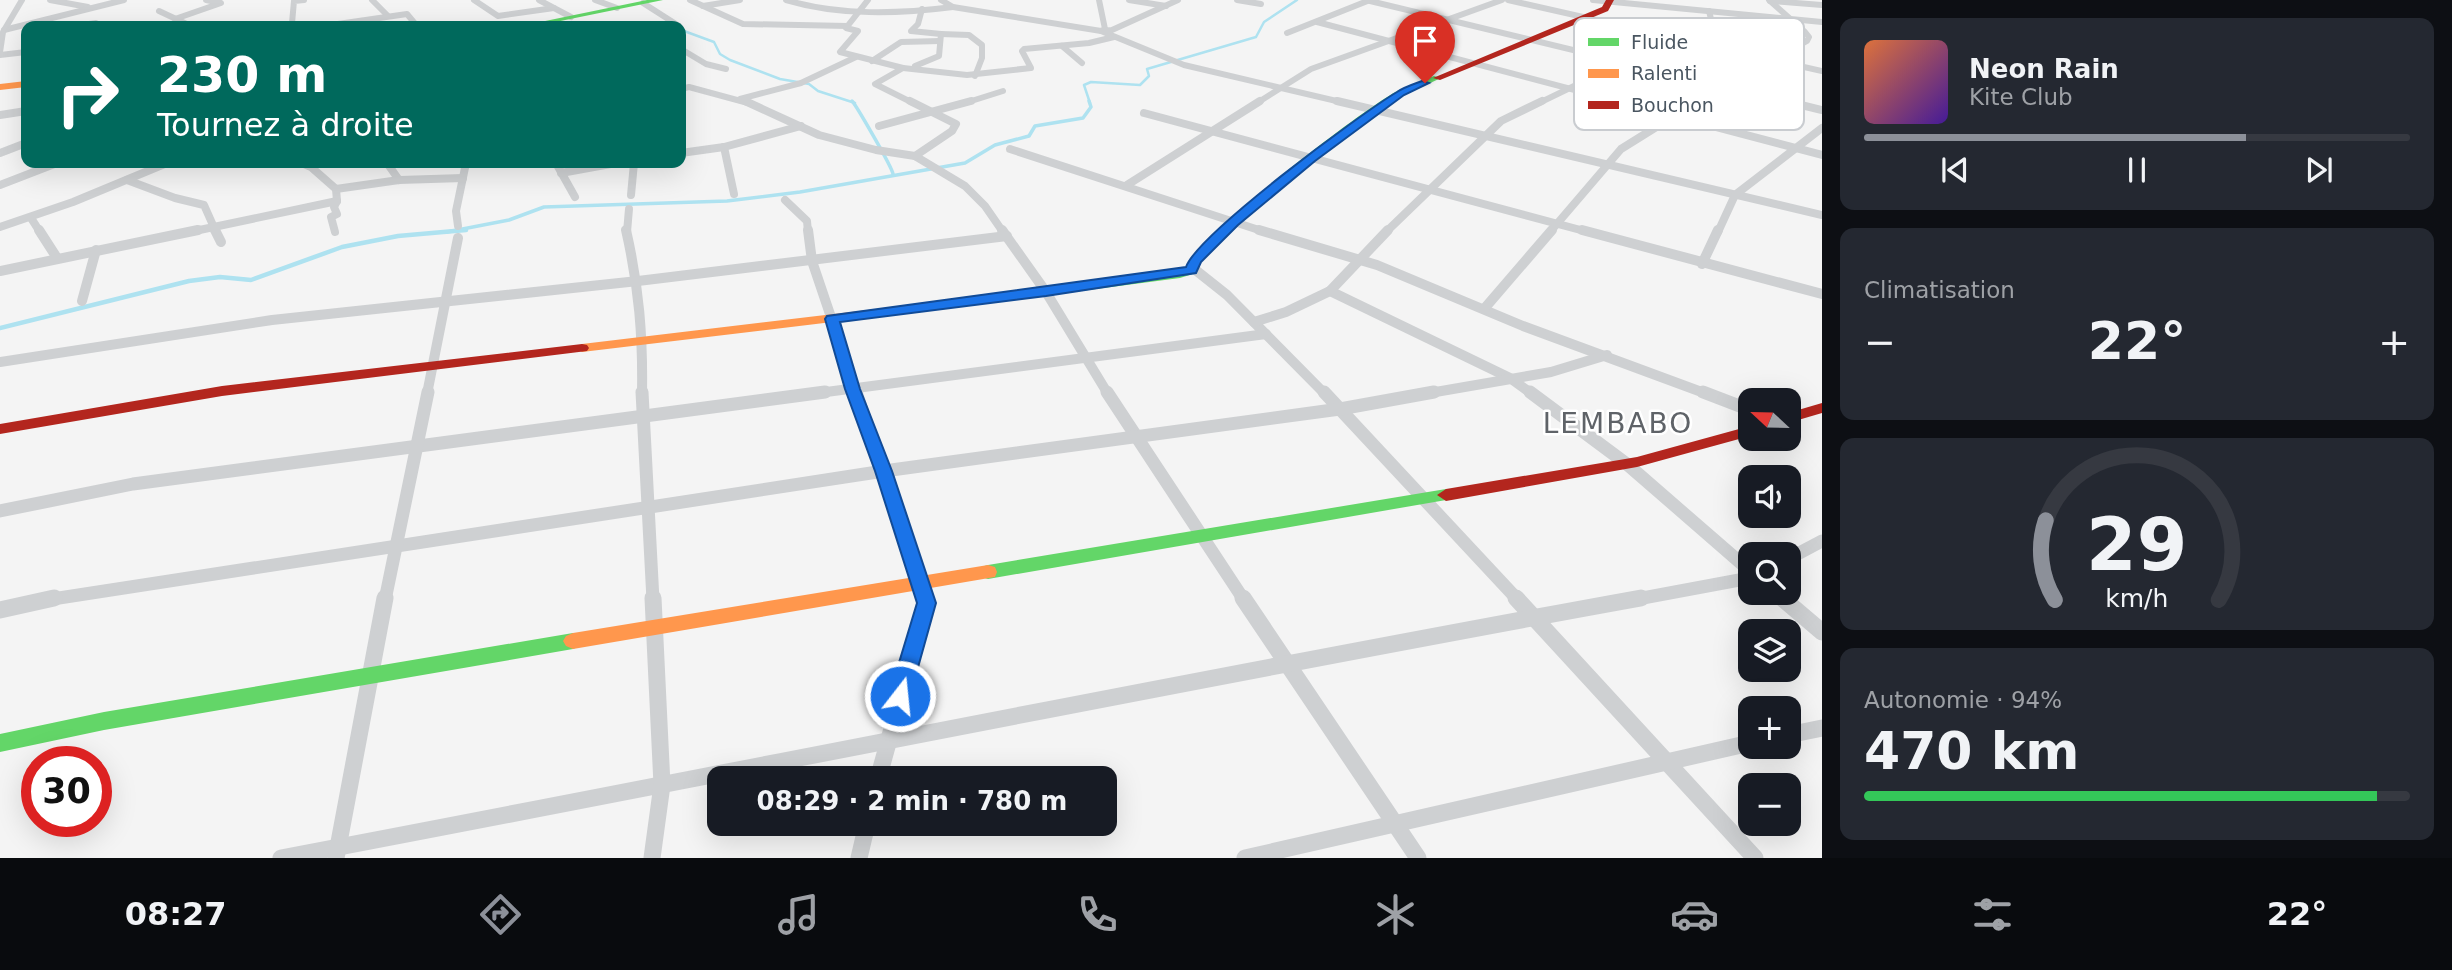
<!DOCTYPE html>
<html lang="fr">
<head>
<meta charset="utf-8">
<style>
	body { margin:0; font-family:"DejaVu Sans",sans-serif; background:#242831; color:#f1f3f6; height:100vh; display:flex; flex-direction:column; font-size:26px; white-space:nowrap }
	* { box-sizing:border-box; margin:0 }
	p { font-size:23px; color:#9ea1a6 }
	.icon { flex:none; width:38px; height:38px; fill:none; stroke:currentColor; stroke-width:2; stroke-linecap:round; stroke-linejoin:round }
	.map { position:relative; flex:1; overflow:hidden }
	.details { display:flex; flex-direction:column; gap:18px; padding:18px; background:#0d0f14; width:630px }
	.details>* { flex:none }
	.banner { position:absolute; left:21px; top:21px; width:665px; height:147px; border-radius:14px; box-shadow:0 7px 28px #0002; background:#00695c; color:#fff; overflow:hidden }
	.needle { width:46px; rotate:292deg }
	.tools { position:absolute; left:1738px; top:388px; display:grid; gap:14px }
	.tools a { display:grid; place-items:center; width:63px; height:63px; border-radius:14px; background:#171b24; box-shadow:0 7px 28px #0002; font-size:35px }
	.speed { position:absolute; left:21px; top:746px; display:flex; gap:14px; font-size:35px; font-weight:700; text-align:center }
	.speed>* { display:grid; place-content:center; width:91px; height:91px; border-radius:50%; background:#171b24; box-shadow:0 7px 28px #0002; line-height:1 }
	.speed .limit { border:10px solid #d22; background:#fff; color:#111 }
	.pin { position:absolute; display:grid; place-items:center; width:60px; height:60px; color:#fff; margin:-72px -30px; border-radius:50% 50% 50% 0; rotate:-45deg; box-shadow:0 0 7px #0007 }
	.pin .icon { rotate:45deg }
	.me { position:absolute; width:77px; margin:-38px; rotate:16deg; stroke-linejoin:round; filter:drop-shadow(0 0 5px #0008) }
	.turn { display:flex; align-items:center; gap:24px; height:147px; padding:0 21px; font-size:32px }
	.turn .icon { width:91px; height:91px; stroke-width:2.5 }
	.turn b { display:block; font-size:49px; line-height:60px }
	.big { font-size:52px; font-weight:700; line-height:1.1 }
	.details .card { flex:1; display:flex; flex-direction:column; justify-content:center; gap:10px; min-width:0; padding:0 24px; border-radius:14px; background:#242831 }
	.details .dial { align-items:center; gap:0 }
	.dial svg { height:182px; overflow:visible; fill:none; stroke:#363941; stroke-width:7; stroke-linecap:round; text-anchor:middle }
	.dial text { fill:#f1f3f6; stroke:none }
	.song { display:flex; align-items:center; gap:21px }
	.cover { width:84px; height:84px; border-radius:10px; background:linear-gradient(135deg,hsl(20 70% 55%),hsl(260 70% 35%)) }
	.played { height:7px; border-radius:4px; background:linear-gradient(90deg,#8c9099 70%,#363941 70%) }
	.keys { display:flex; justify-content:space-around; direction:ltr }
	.heat { display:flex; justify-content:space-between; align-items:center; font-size:38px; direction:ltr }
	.charge { height:10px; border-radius:5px; background:linear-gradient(90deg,#34c759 94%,#363941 0) }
	.trip { position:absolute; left:707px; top:766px; width:410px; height:70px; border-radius:14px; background:#171b24; box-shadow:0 7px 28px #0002; font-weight:700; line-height:70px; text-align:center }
	.tabs { display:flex; height:112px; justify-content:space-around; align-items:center; background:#090b0e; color:#9ea1a6 }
	.tabs .icon { width:49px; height:49px }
	.tabs .active { color:#8c9099 }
	.tabs b { font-size:32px; color:#f1f3f6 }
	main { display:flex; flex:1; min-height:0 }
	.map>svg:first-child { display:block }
</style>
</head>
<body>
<main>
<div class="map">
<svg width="1822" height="858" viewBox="0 0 1822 858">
	<rect width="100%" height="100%" fill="#f4f4f4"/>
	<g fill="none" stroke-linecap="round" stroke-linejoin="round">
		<g stroke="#aee2f0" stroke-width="2.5">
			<path d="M684 31 714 42 720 54 730 60 780 79 809 84 818 91 855 103"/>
			<path d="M1090 103 1084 85 1091 82 1140 85 1149 76 1147 69 1256 37 1264 22 1297 0"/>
		</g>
		<g stroke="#aee2f0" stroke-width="3.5">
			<path d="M852 101C856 105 892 167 893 174"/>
			<path d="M447 232 509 220 544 207 727 201 800 192 965 163 995 145 1029 136 1035 126 1083 118 1091 107 1089 101"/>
		</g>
		<path stroke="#aee2f0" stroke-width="4.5" d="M0 328 189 281 220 277 251 280 342 247 398 236 466 230"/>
		<g stroke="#ced0d2" stroke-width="6">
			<path d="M50 0 88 7"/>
			<path d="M372 0 388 16"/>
			<path d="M474 0 498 16 554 8"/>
			<path d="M539 0 571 17"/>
			<path d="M595 0 617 8"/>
			<path d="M690 0 743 24 848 26"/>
			<path d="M786 0C840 16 898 14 953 7"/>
			<path d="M868 0 846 28 858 31 840 52 903 68 875 84 913 103"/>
			<path d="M941 0 953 7 1101 31 1184 65 1345 103"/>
			<path d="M1099 0 1105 29 1101 31 1112 30 1178 0"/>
			<path d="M1129 0 1166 6"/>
			<path d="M1237 0 1261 4"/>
			<path d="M1366 0 1792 103"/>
			<path d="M1508 0 1822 71"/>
			<path d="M1593 0 1822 22"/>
			<path d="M1770 1 1822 5"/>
			<path d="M643 3 679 26"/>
			<path d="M703 6 740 0"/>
			<path d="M159 11 191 26"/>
			<path d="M175 19 221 3 206 0"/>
			<path d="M1317 22 1624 103"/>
			<path d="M75 26 96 23 95 26"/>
			<path d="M215 26H226"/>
			<path d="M295 26 292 23 294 1 304 0"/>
			<path d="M324 26 407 14 417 26"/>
			<path d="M4 30 124 0"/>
			<path d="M1287 33 1370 0"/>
			<path d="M941 34 969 35 982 45V58L975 76"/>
			<path d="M1062 46 1082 63"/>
			<path d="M681 49 706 64 726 69"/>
			<path d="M0 52 3 32 22 0"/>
			<path d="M0 55 26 52"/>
			<path d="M872 61 901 42 940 41"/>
			<path d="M915 66 939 56 941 34 911 31 918 24 922 9"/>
			<path d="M903 68 967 75 1031 68 1022 51 1024 49 1089 43 1114 37"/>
			<path d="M681 89 689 87 748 103"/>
			<path d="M740 99 801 83 856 57"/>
			<path d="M965 103 1003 91"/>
			<path d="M1257 103 1311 69 1502 0"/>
			<path d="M1539 103 1706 22 1711 19 1709 11"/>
			<path d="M1695 103 1807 41 1809 37 1805 32 1769 0"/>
		</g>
		<g stroke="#ced0d2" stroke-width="8">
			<path d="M745 101 819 135 876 150 915 156 965 186 985 206 1003 232"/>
			<path d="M910 101 956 124 952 131 915 156"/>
			<path d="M1337 101 1822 215"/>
			<path d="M1617 101 1822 155"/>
			<path d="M1785 101 1822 110"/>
			<path d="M1144 113 1588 232"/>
			<path d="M0 115 26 111"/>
			<path d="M879 126 971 101"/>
			<path d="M724 147 734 194"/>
			<path d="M1010 149 1265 232"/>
			<path d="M0 153 26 143"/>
			<path d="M681 153 724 147 801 126"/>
			<path d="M302 163 311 167 336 189 337 201 334 207 337 214 331 217 335 232"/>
			<path d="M387 163 399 180"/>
			<path d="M556 163 575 197"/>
			<path d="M561 173 616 163"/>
			<path d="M127 180 175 198 204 205 216 232"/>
			<path d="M0 185 57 163"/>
			<path d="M1127 185 1260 101"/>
			<path d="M336 189 399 180 463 178"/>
			<path d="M631 195 634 163"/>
			<path d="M785 200 807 221 808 232"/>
			<path d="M31 218 40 232"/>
			<path d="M458 226 456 211 466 163"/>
			<path d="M0 227 73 202 167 163"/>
			<path d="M190 232 337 201"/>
			<path d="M627 232 629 209"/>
			<path d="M1386 232 1501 121 1542 101"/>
			<path d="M1550 232 1621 149 1698 101"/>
			<path d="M1718 232 1735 195 1822 128"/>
		</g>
		<g stroke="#ced0d2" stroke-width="10">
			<path d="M39 230 57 258"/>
			<path d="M215 230 221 242"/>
			<path d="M626 230C639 287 643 336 642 394"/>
			<path d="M808 230 812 261 857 394"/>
			<path d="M1002 230 1046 292 1108 394"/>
			<path d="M1259 230 1377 265 1523 326 1707 394"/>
			<path d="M1582 230 1822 294"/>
			<path d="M1702 264 1718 230"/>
			<path d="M1193 268 1227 295 1325 394"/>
			<path d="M0 271 198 230"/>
			<path d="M1330 291 1510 378 1532 394"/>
			<path d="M82 301 96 250"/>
			<path d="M1484 309 1552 230"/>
			<path d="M1254 322 1286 312 1330 291 1388 230"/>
			<path d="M0 362 272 320 638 281 1007 236"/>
			<path d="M427 394 458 238"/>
			<path d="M811 394 1266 334"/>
			<path d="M1424 394 1551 372 1607 355"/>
		</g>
		<g stroke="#ced0d2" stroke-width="13">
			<path d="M642 392 653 600"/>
			<path d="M856 392 926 600"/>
			<path d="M1107 392 1244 600"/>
			<path d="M1324 392 1518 600"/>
			<path d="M1530 392 1628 465 1750 571"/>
			<path d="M1703 392 1750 410"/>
			<path d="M0 511 133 484 825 392"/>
			<path d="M1788 559 1822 541"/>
			<path d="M1776 593 1784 600"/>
			<path d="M46 600 884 471 1340 409 1434 392"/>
			<path d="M385 600 428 392"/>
			<path d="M1632 600 1750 578"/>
		</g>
		<g stroke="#ced0d2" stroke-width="17">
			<path d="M1243 598 1418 858"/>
			<path d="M1516 598 1755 858"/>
			<path d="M1782 598 1822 632"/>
			<path d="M0 610 54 598"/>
			<path d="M1788 735 1822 728"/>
			<path d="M878 779 927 603 925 598"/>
			<path d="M281 858C735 772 1187 680 1641 598"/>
			<path d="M336 858 385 598"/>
			<path d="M652 858 662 785 653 598"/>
			<path d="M859 858 867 824"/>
			<path d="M1245 858 1750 743"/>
		</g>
		<g fill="#63d668" fill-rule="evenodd">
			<path d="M647 0H663L536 26H521Z"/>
			<path d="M1434 76 1441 78 1404 95 1315 160 1237 224 1201 261 1196 273 1180 278 935 310 928 306 935 302 1186 268C1196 237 1364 108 1399 90 1410 85 1422 81 1434 76Z"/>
			<path d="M1446 489 1455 495 1452 499 988 579 981 577 979 572 981 567 988 565Z"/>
			<path d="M573 633 580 636 583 641 580 646 573 649 104 730 0 752V734L104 712Z"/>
		</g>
		<g fill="#ff974d" fill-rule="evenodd">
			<path d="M26 81V87L0 90V84Z"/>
			<path d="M935 302 940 303V309L582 352 575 348 582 344Z"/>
			<path d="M988 565 995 567 997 572 995 577 573 649 566 646 563 641 566 636 573 633Z"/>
		</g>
		<g fill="#b3261e" fill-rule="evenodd">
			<path d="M1606 0H1614L1608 11 1440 80 1433 78 1602 7Z"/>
			<path d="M582 344 587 345 589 348 587 351 222 396 0 434V424L222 386Z"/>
			<path d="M1822 403V413L1788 423V413Z"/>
			<path d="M1750 426V436L1637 467 1446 501 1437 495 1446 489 1637 457Z"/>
		</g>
	</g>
	<path fill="#1a73e8" stroke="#114b97" stroke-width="2" d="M1422 81 1429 83 1404 95 1315 161 1238 225 1201 262 1196 273 1046 296 840 322 860 389 892 471 936 603 910 696 907 702 900 705 892 702 889 696 917 603 875 471 845 389 825 319 827 316 1186 267C1198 234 1360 114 1397 92 1404 87 1414 84 1422 81Z"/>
	<g text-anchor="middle" stroke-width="5" stroke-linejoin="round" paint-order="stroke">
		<g font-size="28" letter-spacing="2" fill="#5f6368" stroke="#fff">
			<text x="1618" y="433">LEMBABO</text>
		</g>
	</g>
	<rect x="1574" y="18" width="230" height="112" rx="10" fill="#fff" stroke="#c9ccd0" stroke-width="2"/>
	<rect x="1588" y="38" width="31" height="8" fill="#63d668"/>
	<rect x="1588" y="69" width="31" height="9" fill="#ff974d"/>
	<rect x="1588" y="101" width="31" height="8" fill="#b3261e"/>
	<g font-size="19" fill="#4a5661">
		<text x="1631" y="49">Fluide</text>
		<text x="1631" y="80">Ralenti</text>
		<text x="1631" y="112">Bouchon</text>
	</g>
</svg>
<div class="tools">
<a><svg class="needle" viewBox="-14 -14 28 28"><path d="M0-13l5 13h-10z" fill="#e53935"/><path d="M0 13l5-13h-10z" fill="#9ea1a6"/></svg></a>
<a><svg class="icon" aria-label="sound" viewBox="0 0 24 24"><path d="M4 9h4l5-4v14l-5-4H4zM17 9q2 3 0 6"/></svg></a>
<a><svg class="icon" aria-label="search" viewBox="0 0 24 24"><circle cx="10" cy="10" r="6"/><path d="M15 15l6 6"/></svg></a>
<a><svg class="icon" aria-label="layers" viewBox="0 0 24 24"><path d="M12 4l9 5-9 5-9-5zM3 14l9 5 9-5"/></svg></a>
<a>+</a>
<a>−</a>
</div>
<div class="speed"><div class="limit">30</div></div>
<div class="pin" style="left:1425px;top:83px;background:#d93025"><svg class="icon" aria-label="arrive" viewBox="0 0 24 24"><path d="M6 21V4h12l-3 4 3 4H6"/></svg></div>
<svg class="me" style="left:900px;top:696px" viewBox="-20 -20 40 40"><circle r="17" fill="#1a73e8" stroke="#fff" stroke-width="3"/><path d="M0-11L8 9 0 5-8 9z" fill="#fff"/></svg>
<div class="trip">08:29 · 2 min · 780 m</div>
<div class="banner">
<div class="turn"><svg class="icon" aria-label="right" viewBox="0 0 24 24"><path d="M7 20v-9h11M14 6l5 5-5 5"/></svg><div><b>230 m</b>Tournez à droite</div></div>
</div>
</div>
<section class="details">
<div class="card">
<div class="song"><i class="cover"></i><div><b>Neon Rain</b><p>Kite Club</p></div></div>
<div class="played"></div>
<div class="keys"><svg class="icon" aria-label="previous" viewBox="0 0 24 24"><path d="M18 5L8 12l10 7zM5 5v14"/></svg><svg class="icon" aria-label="pause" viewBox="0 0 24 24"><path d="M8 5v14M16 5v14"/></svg><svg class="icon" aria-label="next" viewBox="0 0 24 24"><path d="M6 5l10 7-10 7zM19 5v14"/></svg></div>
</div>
<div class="card"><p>Climatisation</p>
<div class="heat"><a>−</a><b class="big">22°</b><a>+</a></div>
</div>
<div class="card dial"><svg viewBox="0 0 100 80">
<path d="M14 69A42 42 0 1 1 86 69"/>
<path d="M14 69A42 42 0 0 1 10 34" stroke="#8c9099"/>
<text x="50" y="56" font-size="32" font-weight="700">29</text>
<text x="50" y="72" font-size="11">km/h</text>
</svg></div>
<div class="card"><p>Autonomie · 94%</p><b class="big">470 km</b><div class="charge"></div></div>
</section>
</main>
<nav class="tabs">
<b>08:27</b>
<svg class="icon active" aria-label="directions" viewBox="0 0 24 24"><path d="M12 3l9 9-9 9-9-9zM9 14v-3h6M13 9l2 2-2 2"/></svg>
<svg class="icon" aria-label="music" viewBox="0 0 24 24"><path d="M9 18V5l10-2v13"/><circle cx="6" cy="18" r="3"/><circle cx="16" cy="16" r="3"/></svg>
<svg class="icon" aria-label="phone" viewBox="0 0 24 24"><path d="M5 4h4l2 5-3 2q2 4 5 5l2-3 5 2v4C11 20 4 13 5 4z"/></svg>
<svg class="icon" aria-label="climate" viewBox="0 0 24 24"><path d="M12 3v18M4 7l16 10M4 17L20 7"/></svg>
<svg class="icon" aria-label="car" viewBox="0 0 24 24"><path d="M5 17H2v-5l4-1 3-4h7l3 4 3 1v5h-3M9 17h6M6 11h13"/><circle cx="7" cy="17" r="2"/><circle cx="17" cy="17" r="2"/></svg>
<svg class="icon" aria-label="filters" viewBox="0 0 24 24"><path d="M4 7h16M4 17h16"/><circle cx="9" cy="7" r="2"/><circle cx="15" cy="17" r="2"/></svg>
<b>22°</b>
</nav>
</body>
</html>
